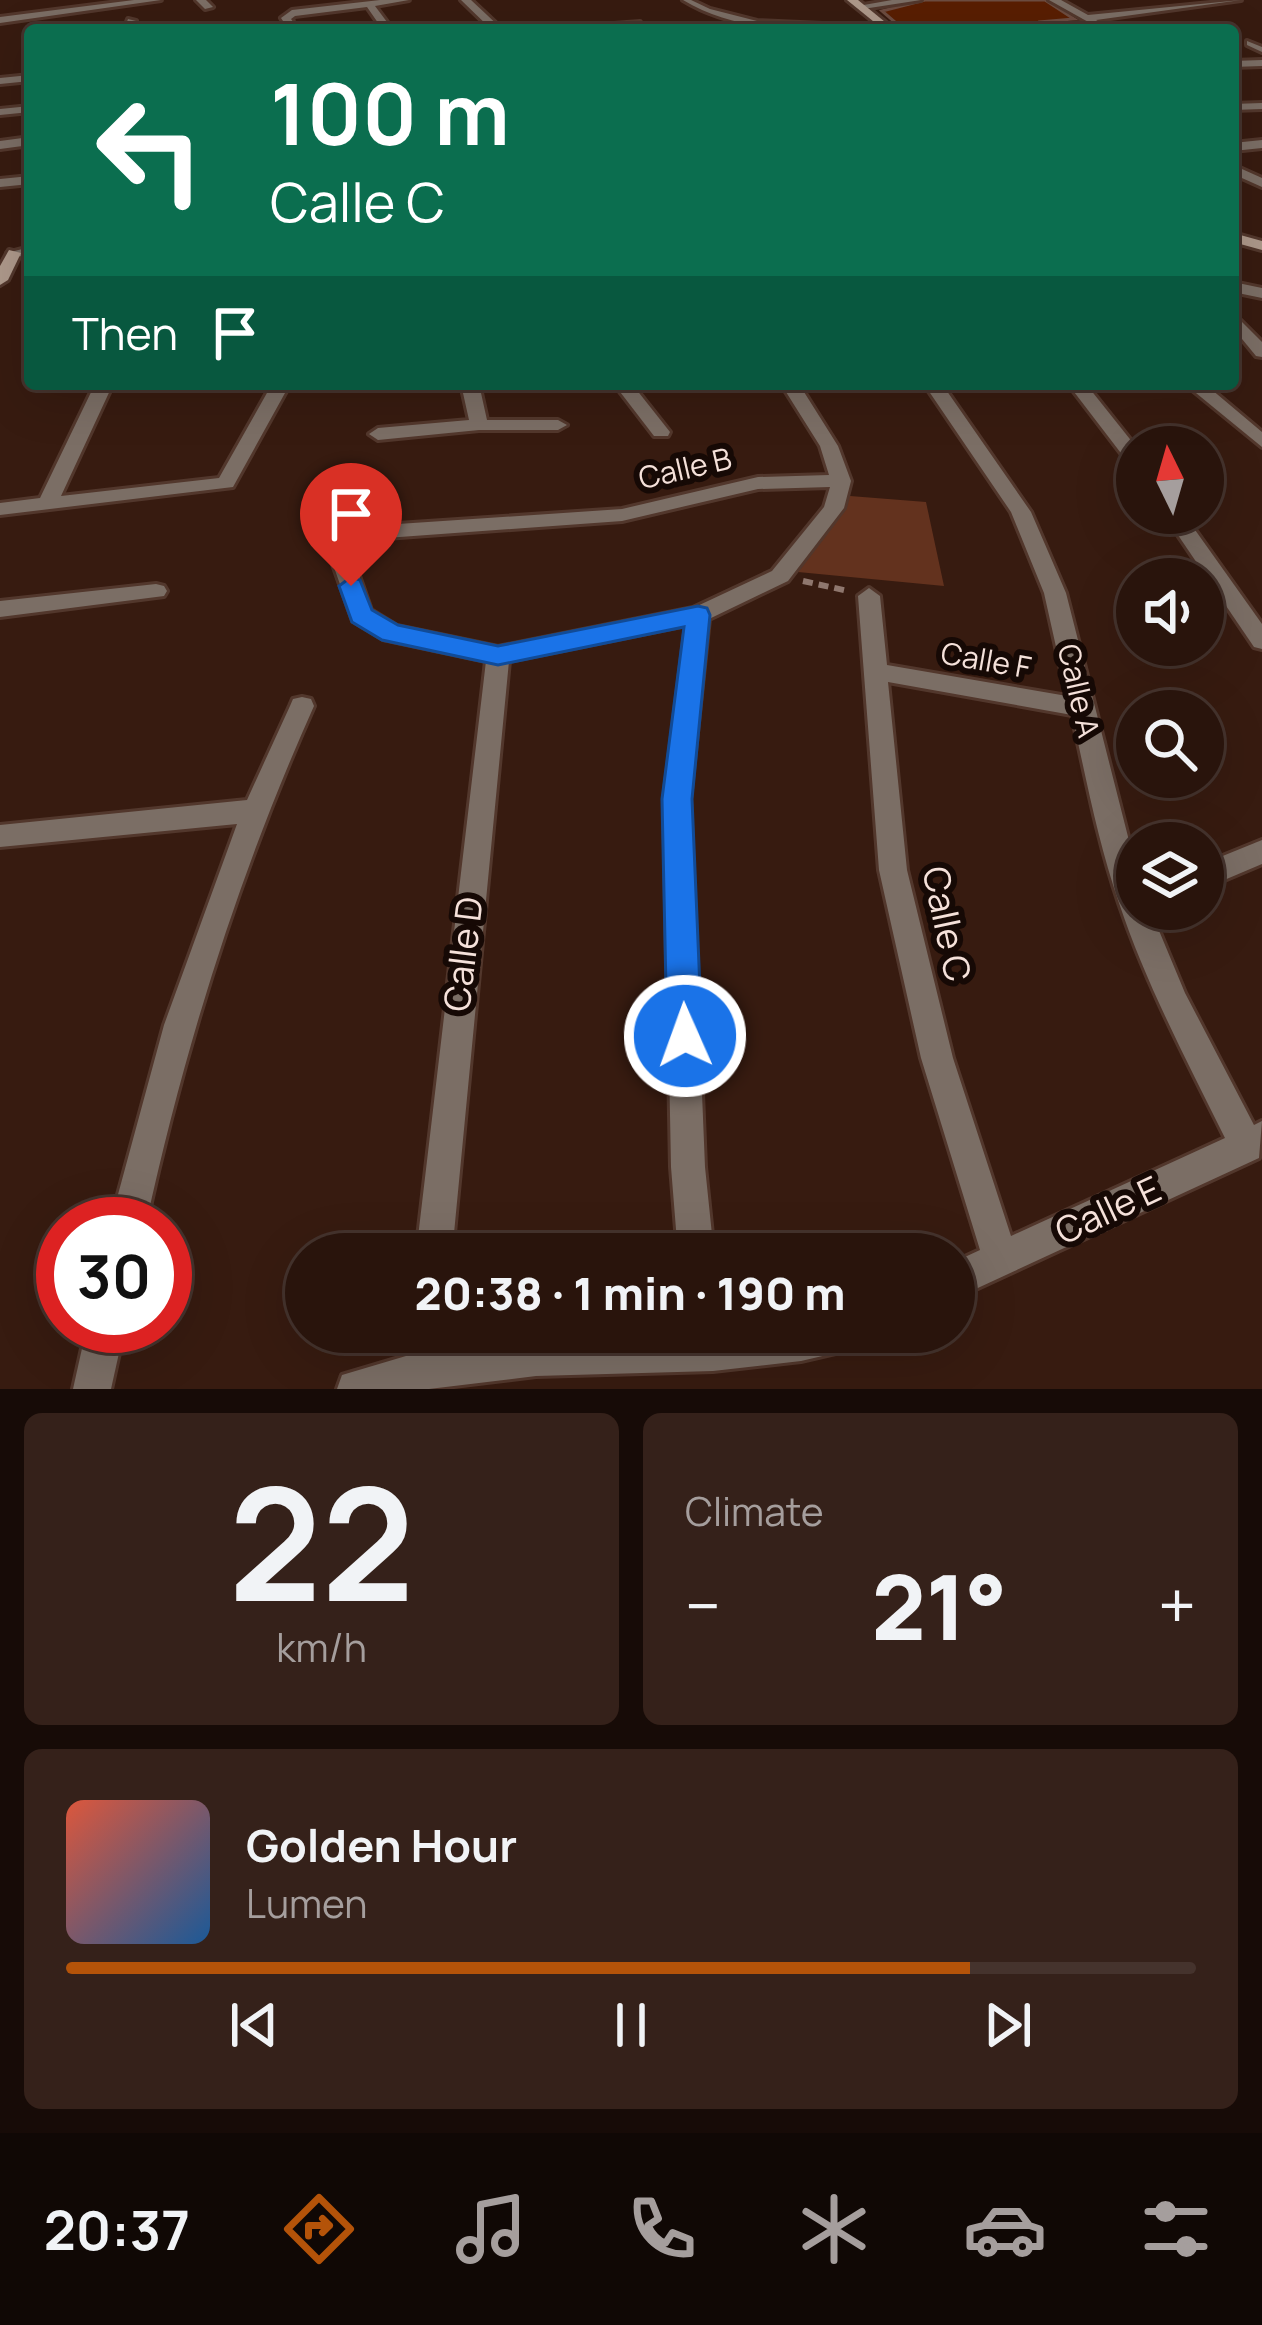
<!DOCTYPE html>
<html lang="en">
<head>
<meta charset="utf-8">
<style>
	body { margin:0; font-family:Manrope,sans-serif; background:#35211a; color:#f1f3f6; height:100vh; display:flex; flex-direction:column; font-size:45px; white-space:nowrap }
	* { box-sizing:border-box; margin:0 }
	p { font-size:39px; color:#a59e9d }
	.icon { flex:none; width:66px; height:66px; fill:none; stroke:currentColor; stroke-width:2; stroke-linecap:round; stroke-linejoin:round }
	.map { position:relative; height:1389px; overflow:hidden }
	.details { display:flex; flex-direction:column; gap:24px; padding:24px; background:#170b07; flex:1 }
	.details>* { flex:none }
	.guide { position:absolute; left:24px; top:24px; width:1215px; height:366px; border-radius:12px; box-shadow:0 12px 48px #0002,0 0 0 3px #45332d; background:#0b6e4f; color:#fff; overflow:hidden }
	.needle { width:78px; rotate:355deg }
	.tools { position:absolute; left:1116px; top:426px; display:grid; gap:24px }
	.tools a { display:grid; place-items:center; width:108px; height:108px; border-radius:50%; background:#29140c; box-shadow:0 12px 48px #0002,0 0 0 3px #45332d; font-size:60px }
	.speed { position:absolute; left:36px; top:1197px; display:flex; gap:24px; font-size:60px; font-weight:700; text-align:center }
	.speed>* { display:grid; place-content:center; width:156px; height:156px; border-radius:50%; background:#29140c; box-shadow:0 12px 48px #0002,0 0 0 3px #45332d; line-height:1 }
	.speed .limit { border:18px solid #d22; background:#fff; color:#111 }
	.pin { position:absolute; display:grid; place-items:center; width:102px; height:102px; color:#fff; margin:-123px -51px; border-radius:50% 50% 50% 0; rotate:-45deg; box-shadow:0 0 12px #0007 }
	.pin .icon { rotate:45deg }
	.me { position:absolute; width:132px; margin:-66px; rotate:358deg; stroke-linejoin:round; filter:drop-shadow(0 0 9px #0008) }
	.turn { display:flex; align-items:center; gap:42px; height:252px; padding:0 48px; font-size:54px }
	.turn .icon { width:156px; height:156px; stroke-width:2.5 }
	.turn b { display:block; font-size:84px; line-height:102px }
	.then { display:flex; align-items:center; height:114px; padding:0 48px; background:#0003; gap:24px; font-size:45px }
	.big { font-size:90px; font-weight:800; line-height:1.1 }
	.details .card { flex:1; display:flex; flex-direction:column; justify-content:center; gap:18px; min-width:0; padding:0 42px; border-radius:18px; background:#35211a }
	.details .dial { align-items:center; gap:0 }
	.dial b { font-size:156px; line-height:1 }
	.song { display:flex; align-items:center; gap:36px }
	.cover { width:144px; height:144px; border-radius:18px; background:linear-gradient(135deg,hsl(10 70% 55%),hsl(210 70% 35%)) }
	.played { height:12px; border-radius:6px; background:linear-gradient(90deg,#b45309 80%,#45332d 80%) }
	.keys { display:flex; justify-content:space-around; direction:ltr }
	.heat { display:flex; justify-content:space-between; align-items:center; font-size:66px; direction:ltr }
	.details .tiles { flex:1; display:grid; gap:24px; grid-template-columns:1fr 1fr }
	.card:last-child { grid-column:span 2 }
	.trip { position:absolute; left:285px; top:1233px; width:690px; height:120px; border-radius:60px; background:#29140c; box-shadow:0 12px 48px #0002,0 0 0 3px #45332d; font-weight:800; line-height:120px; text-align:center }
	.tabs { display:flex; height:192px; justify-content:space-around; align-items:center; background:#100805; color:#a59e9d }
	.tabs .icon { width:84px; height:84px }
	.tabs .active { color:#b45309 }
	.tabs b { font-size:54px; color:#f1f3f6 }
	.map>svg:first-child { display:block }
</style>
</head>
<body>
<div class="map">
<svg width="1262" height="1389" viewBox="0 0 1262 1389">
	<rect width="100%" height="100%" fill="#371b10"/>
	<path fill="#63321e" d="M850 496 926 502 944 586 798 572Z"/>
	<path fill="#591e02" stroke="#6c4c40" stroke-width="3" d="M925 0H1045L1074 19 1039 22 1031 30H904L882 11Z"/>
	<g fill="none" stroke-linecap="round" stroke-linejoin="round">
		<defs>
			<g id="lane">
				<path d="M683 0H691L710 9 757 21 890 27C875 31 858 30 842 30 788 30 730 29 683 0Z"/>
				<path d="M1097 22 1100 26 1035 28 1039 26Z"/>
				<path d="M754 26 757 30 715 29 719 27Z"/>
				<path d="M1247 41 1262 47V52L1247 45Z"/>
			</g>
			<g id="street">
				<path d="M134 0H161L0 23V17Z"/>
				<path d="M196 0H206L213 7 205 9Z"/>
				<path d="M380 0H409L375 6 393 30H383L367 7 295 16 291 19 299 30H289L281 18 292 10Z"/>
				<path d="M461 0H471L503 30H492Z"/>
				<path d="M892 0H921L863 9 858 6Z"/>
				<path d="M1049 0H1061L1088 15 1241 0 1096 20 1104 25 1099 28Z"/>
				<path d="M128 19 136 21 134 30H124Z"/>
				<path d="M640 22 643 27 570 30 575 27Z"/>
				<path d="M1262 60V66L1233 67V61Z"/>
				<path d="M30 75V81L0 84V78Z"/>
				<path d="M1262 103V109L1233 110V104Z"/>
				<path d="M30 106V112L0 115V109Z"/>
				<path d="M30 137V145L0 149V141Z"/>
				<path d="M1262 140V148L1233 151V143Z"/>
				<path d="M1233 165 1262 178V187L1233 174Z"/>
				<path d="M30 176V184L0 187V179Z"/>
				<path d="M30 247V255L14 257 7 253Z"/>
				<path d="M1233 282 1262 288V298L1233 292Z"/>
				<path d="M1233 313 1262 342V357L1256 356 1233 328Z"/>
				<path d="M95 384H113L61 496 219 478 272 384H290L233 487 0 515V503L40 498Z"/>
				<path d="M461 384H479L487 420H558L567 425 558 430H479L378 440 369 434 378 428 469 420Z"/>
				<path d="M614 384H632L670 432 668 436H654Z"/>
				<path d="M781 384H799L838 446 851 481 844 508 788 581 709 619 690 799 705 1167 714 1254H678L671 1167 664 799 686 625 509 661 452 1254H416L486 661 383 639 353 621 330 556 332 545 368 526 622 509 758 477 829 475 820 446ZM830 487 824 507 772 571 693 608 498 647 397 626 371 610 352 556V549L372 539 622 521 758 489Z"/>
				<path d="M924 384H942L1031 512 1066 593 1137 872V909H1150L1185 993 1254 1125 1262 1121 1259 1158 954 1299V1262L980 1250 921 1058 879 870 858 596 869 588 880 596 887 665 1067 696 1044 593 1011 512ZM888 682 1072 715C1086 778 1098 842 1119 903 1146 984 1187 1061 1225 1138L1011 1236 953 1058 907 870Z"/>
				<path d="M1068 384H1086L1137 448V467L1130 465Z"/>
				<path d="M1185 384H1205L1262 432V447Z"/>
				<path d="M1163 513H1183L1262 624V649L1254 647Z"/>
				<path d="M156 584 164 586 167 591 164 596 0 617V601Z"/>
				<path d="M302 697 311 699 314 706C239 873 185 1045 146 1224H110L164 1025 237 824 0 847V825L247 800 290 706 293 699Z"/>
				<path d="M1262 840V864L1203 889V864Z"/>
				<path d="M87 1326H125L111 1389H73Z"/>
				<path d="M408 1332H446L445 1348 536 1338 863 1332 857 1345 844 1351 801 1361 713 1371 536 1376 429 1389H337L342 1375 406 1356Z"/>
			</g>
			<g id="secondary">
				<path d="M847 0H858L895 30H884Z"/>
				<path d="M1233 233 1262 241V250L1233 242Z"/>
				<path d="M9 250 21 253 8 280 0 285V266Z"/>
			</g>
		</defs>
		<use href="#lane" stroke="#52372c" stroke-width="6"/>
		<use href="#street" stroke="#52372c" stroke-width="6"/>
		<use href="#secondary" stroke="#52372c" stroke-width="6"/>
		<path stroke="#8f776e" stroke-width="6" stroke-dasharray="10 6" stroke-linecap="butt" d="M803 581 848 591"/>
		<use href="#lane" fill="#7b6e65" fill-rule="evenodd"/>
		<use href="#street" fill="#7b6e65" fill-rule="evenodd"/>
		<use href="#secondary" fill="#ad988a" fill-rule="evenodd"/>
	</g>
	<path fill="#1a73e8" stroke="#114b97" stroke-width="3" d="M351 577 360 580 372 610 398 625 498 646 698 606 707 608 710 615 692 799 702 1036 697 1049 685 1054 672 1049 667 1036 662 799 684 627 498 665 382 640 352 622 339 586Z"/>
	<g text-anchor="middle" stroke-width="12" stroke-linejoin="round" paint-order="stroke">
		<g font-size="30" fill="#f5e1da" stroke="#160905">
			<text transform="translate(685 469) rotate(-13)" y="10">Calle B</text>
			<text transform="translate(986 661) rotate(10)" y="10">Calle F</text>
			<text transform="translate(1078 691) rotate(77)" y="10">Calle A</text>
		</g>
		<g font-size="36" fill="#f5e1da" stroke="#160905">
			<text transform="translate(947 924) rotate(78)" y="13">Calle C</text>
			<text transform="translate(463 954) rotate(-83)" y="13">Calle D</text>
			<text transform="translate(1108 1210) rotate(-25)" y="13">Calle E</text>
		</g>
	</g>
</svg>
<div class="tools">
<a><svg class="needle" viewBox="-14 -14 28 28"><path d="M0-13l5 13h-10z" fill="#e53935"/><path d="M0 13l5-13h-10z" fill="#a59e9d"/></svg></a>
<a><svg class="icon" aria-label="sound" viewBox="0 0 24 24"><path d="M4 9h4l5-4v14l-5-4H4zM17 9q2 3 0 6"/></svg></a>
<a><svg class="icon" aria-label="search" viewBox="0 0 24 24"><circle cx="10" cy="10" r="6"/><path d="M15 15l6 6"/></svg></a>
<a><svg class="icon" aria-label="layers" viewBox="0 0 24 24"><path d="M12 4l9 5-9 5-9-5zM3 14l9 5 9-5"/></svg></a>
</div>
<div class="speed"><div class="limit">30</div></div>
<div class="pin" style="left:351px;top:586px;background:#d93025"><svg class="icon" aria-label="arrive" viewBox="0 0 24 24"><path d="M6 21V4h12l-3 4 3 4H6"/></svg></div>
<svg class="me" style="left:685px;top:1036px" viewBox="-20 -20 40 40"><circle r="17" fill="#1a73e8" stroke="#fff" stroke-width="3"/><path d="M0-11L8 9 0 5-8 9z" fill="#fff"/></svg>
<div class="trip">20:38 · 1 min · 190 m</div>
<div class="guide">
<div class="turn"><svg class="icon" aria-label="left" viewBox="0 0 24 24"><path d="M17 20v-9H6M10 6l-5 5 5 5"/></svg><div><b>100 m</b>Calle C</div></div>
<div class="then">Then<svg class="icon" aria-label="arrive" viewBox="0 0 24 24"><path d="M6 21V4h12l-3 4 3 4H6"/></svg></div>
</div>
</div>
<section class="details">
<div class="tiles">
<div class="card dial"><b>22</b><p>km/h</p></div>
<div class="card"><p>Climate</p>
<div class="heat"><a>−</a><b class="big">21°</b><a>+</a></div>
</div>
<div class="card">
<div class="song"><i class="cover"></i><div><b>Golden Hour</b><p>Lumen</p></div></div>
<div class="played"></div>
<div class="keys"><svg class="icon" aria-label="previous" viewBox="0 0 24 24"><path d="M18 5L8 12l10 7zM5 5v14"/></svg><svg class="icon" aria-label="pause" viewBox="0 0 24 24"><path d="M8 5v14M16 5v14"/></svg><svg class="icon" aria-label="next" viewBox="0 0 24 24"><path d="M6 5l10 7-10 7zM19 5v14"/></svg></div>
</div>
</div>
</section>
<nav class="tabs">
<b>20:37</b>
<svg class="icon active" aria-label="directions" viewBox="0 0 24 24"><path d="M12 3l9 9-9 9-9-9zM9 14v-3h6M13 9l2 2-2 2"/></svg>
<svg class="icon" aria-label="music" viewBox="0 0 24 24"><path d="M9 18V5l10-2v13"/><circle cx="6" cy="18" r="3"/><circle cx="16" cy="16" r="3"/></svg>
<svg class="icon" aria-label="phone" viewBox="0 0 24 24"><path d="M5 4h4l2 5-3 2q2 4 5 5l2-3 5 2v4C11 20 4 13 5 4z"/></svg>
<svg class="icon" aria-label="climate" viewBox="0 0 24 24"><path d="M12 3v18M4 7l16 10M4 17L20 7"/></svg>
<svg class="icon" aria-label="car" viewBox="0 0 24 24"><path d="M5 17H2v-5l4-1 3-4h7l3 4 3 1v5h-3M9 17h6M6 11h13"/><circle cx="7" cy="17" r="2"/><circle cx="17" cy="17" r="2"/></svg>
<svg class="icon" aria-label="filters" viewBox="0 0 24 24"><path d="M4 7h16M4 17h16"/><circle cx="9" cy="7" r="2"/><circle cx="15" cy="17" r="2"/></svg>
</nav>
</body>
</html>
